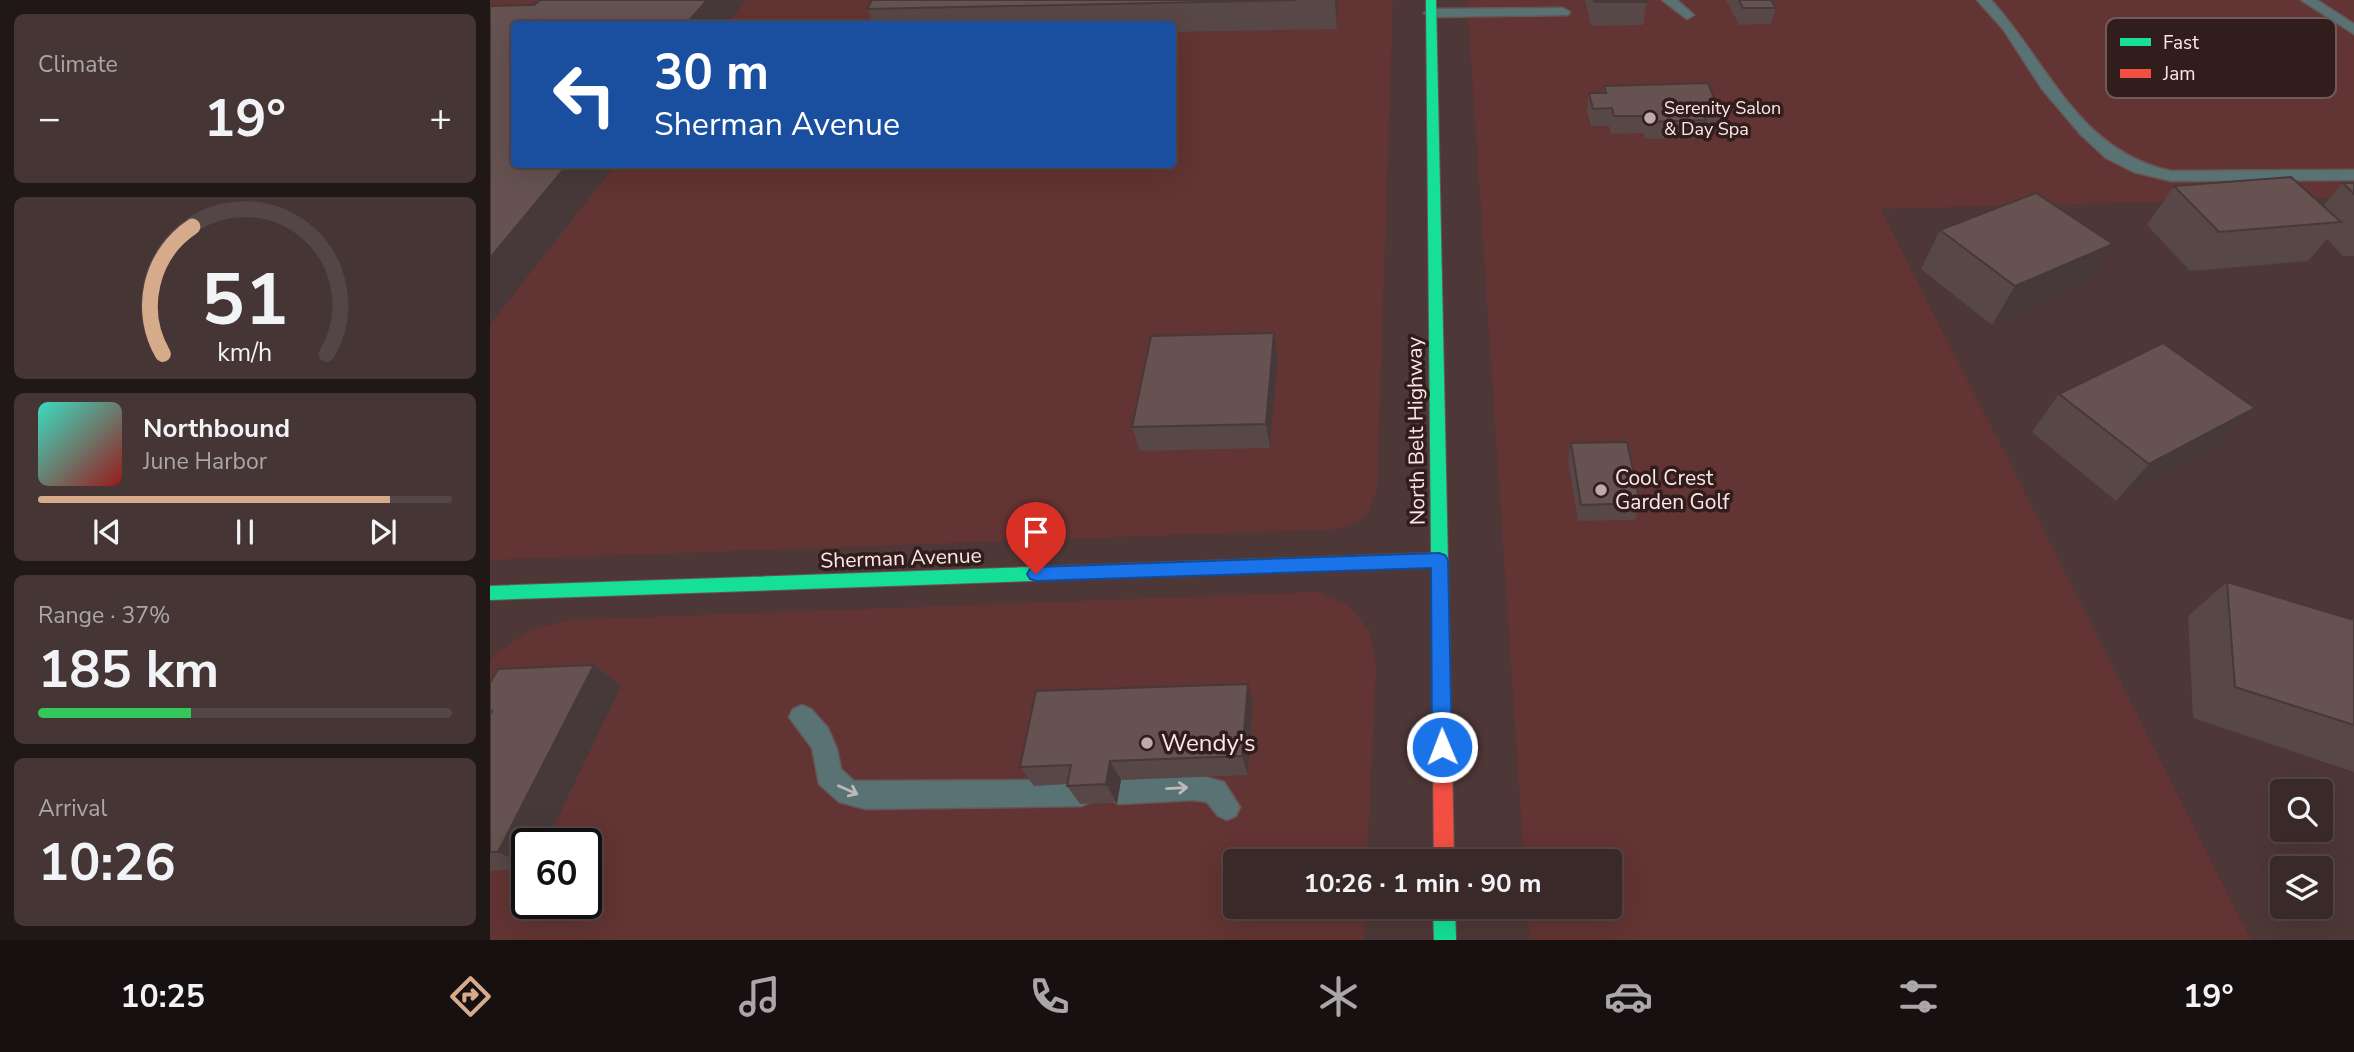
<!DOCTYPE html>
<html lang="en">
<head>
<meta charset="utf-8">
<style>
	body { margin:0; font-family:"Nunito Sans",sans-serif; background:#453535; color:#f1f3f6; height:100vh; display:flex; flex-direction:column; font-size:26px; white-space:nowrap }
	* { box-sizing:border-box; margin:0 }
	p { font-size:23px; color:#aba6a8 }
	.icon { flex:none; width:38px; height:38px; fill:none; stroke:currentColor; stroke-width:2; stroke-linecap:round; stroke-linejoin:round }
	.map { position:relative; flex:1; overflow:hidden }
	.drawer { display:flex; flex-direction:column; gap:14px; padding:14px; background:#201717; width:490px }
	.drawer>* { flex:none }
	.top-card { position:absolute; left:21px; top:21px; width:665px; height:147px; border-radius:7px; box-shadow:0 7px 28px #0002,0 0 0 2px #544546; background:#1a4fa0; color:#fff; overflow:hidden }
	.fabs { position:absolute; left:1780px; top:779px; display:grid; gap:14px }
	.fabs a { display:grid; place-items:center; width:63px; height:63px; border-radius:7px; background:#3a2929; box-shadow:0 7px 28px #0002,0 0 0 2px #544546; font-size:35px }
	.speed { position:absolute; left:21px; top:828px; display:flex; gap:14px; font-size:35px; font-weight:700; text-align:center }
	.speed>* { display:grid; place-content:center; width:91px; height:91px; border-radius:50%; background:#3a2929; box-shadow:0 7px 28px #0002,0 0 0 2px #544546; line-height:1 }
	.speed .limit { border:4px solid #111; border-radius:10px; background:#fff; color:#111 }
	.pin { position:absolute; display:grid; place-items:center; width:60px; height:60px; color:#fff; margin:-72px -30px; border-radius:50% 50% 50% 0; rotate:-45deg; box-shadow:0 0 7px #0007 }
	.pin .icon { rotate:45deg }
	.me { position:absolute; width:77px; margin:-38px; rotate:359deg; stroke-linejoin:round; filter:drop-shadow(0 0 5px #0008) }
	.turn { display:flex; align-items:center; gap:24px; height:147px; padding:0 28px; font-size:32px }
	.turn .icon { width:91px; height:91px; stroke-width:2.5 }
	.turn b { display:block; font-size:49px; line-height:60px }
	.big { font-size:52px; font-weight:700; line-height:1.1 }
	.drawer .card { flex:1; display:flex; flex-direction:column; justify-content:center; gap:10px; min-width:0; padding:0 24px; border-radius:10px; background:#453535 }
	.drawer .dial { align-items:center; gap:0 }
	.dial svg { height:182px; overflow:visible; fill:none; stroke:#544546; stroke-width:7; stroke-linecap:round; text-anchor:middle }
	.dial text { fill:#f1f3f6; stroke:none }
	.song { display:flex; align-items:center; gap:21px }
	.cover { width:84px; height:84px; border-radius:10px; background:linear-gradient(135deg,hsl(170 70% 55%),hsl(0 70% 35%)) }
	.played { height:7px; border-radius:4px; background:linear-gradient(90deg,#d6ab8b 85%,#544546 85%) }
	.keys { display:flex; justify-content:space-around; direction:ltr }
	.heat { display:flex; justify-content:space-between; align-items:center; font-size:38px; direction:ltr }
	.charge { height:10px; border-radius:5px; background:linear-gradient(90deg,#34c759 37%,#544546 0) }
	.trip { position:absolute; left:733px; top:849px; width:399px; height:70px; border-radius:7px; background:#3a2929; box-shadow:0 7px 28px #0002,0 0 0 2px #544546; font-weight:700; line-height:70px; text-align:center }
	.tabs { display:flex; height:112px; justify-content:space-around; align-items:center; background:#171010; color:#aba6a8 }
	.tabs .icon { width:49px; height:49px }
	.tabs .active { color:#d6ab8b }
	.tabs b { font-size:32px; color:#f1f3f6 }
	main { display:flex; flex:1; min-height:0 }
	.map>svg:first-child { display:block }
</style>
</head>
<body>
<main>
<section class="drawer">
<div class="card"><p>Climate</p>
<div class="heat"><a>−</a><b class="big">19°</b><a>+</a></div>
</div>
<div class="card dial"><svg viewBox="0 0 100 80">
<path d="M14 69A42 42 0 1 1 86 69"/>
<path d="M14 69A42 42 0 0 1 27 13" stroke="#d6ab8b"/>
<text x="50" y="56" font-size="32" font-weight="700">51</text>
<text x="50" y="72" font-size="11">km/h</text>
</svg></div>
<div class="card">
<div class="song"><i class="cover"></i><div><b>Northbound</b><p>June Harbor</p></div></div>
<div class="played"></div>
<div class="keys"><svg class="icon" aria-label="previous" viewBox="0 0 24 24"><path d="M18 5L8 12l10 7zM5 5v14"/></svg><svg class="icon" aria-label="pause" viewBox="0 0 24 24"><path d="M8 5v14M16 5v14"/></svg><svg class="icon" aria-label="next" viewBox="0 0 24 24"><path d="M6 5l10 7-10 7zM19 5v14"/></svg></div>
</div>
<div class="card"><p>Range · 37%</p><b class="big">185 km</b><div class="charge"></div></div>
<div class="card"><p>Arrival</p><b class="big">10:26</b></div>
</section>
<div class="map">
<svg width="1864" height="940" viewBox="0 0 1864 940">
	<rect width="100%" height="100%" fill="#4e3737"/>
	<g fill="#623433" fill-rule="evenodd">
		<path d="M0 0H903L887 489 876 517 849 529 0 560ZM24 24H682V164H24Z"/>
		<path d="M977 0H1864V197L1391 209 1761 940H1040L1037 907 1120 906V861H1034Z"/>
		<path d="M829 592 857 605 879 629 886 668 877 861H746V906L875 907 874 940H0V662L4 655 42 629 79 620ZM37 844H96V903H37Z"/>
	</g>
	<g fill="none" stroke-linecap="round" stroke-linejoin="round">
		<defs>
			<g id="lane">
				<path d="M1172 0H1187L1204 15 1197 19Z"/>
				<path d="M1487 0H1501C1560 65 1587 150 1681 171L1864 170V180L1681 181 1644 172 1616 158 1591 135 1552 89 1513 29Z"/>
				<path d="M1811 0H1827L1864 24V34Z"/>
				<path d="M1073 8 1080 12 1078 15 941 17 934 13 941 9Z"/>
				<path d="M312 705 321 709 338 728 347 749 351 769 364 781 592 780 601 784 605 793 601 802 592 806 376 809 349 802 329 784 322 748 299 717 303 709Z"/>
				<path d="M703 774 734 782 750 807 746 816 737 820 728 816 717 802 703 800 629 804 620 800 616 791 620 782 629 778Z"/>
			</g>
			<g id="fast">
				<path d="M936 0H946L960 658 957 664 951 666 945 664 942 658 941 567 0 600V586L941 553Z"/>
				<path d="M943 906H965L966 940H944Z"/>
			</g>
			<path id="jam" d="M951 650 957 652 960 658 964 861H944L942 658 945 652Z"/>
		</defs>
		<use href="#lane" stroke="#685555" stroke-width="3"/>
		<use href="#fast" stroke="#685555" stroke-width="2"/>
		<use href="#jam" stroke="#685555" stroke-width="2"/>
		<use href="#lane" fill="#597274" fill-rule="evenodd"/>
		<use href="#fast" fill="#16e098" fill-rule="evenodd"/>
		<use href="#jam" fill="#f24e42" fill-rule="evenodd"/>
	</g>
	<g fill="#574746">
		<path d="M382 0H847V29L682 32V24H384L377 9Z"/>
		<path d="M1095 0H1157L1153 25 1101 26Z"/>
		<path d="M1236 0H1281L1286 8 1281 24 1249 25Z"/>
		<path d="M1114 86 1231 115 1227 132 1213 133 1212 138 1155 139 1153 133 1121 134 1119 126H1101L1097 111 1099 93H1113Z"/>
		<path d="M1853 183H1864V256H1853L1837 239 1818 261 1700 271 1657 225 1684 186 1833 206Z"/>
		<path d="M1450 230 1623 244 1597 283 1502 325 1431 269Z"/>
		<path d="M788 358 780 448 650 451 642 427Z"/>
		<path d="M1569 394 1765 408 1729 446 1626 501 1542 432Z"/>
		<path d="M1081 443 1150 503 1145 520 1088 521 1078 460Z"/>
		<path d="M1737 582 1864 620V772L1703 718 1698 616Z"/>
		<path d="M104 665 131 686 37 844V868L0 871V683Z"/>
		<path d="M763 704 758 775 631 780 627 803 590 804 577 786V784L544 786 530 767Z"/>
	</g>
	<g fill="#473939">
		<path d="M217 0H256L237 24H196Z"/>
		<path d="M845 0H847V29Z"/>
		<path d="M78 164H126L0 324V258Z"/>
		<path d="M1623 244 1597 283 1502 325 1525 286Z"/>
		<path d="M784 333 788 358 780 448 776 424Z"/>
		<path d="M1765 408 1729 446 1626 501 1659 464Z"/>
		<path d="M104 665 131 686 55 844H37V865L8 852Z"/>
		<path d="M758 684 763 704 758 775 752 756Z"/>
		<path d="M620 761 631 780 627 803 616 784Z"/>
	</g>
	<g fill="#655251" stroke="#473939" stroke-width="2">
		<path d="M50 0H217L196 24H24V164H78L0 258V6L44 5Z"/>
		<path d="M382 0H807L377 9Z"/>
		<path d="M1104 0H1157V2H1105Z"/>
		<path d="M1249 0H1281L1286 8H1253Z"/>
		<path d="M1218 83 1231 115H1214L1216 120 1158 122 1157 116H1124L1122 108 1103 109 1099 93H1116L1114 86Z"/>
		<path d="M1801 177 1851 222 1729 232 1684 186Z"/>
		<path d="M1853 183H1864V194Z"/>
		<path d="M1546 193 1623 244 1525 286 1450 230Z"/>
		<path d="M784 333 776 424 642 427 661 336Z"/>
		<path d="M1673 343 1765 408 1659 464 1569 394Z"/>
		<path d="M1137 442 1150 503 1091 505 1081 443Z"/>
		<path d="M1737 582 1864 620V725L1745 687Z"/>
		<path d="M104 665 8 852H0V715L2 711H0V683L8 669Z"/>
		<path d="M758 684 752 756 620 761 616 784 577 786 581 765 530 767 546 691Z"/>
	</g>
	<defs><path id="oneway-shaft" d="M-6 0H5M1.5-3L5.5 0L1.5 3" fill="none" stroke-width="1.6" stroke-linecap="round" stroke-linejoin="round" transform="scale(1.75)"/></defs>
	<g stroke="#bcb9b8">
		<use href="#oneway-shaft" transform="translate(687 788) rotate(-3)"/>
		<use href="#oneway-shaft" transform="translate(358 790) rotate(24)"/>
	</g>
	<path fill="#1a73e8" stroke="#114b97" stroke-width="2" d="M949 553 955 555 958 560 962 747 959 754 952 756 945 754 942 747 941 568 546 581 540 579 537 574 540 569 546 567Z"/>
	<g fill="#c0aaa9" stroke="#301d1c" stroke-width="2.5">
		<circle cx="1160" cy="118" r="7"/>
		<circle cx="1111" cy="490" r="7"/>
		<circle cx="657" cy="743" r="7"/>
	</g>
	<g text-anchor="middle" stroke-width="7" stroke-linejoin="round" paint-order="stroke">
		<g font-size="18" fill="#fee8e6" stroke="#301d1c" text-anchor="start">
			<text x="1174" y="114">Serenity Salon<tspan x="1174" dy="21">&amp; Day Spa</tspan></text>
		</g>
		<g font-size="21" fill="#fee8e6" stroke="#301d1c">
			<text transform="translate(926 431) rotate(-91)" y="7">North Belt Highway</text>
			<text transform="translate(411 558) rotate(-2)" y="7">Sherman Avenue</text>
		</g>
		<g font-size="21" fill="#fee8e6" stroke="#301d1c" text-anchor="start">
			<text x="1125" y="485">Cool Crest<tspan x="1125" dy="24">Garden Golf</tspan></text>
		</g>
		<g font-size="24" fill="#fee8e6" stroke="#301d1c" text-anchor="start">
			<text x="671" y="751">Wendy's</text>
		</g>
	</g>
	<rect x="1616" y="18" width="230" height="80" rx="10" fill="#301d1c" stroke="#6e5a59" stroke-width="2"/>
	<rect x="1630" y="38" width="31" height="8" fill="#16e098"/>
	<rect x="1630" y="69" width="31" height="9" fill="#f24e42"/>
	<g font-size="19" fill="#fee8e6">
		<text x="1673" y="49">Fast</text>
		<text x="1673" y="80">Jam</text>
	</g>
</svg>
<div class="fabs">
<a><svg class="icon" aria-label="search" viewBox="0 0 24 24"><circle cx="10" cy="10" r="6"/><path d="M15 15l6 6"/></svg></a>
<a><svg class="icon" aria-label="layers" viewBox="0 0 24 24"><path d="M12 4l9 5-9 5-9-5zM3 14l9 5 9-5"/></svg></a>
</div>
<div class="speed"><div class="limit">60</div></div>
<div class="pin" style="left:546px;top:574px;background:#d93025"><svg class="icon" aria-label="arrive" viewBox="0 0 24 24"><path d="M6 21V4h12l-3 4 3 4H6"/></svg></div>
<svg class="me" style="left:952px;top:747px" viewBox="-20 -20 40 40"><circle r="17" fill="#1a73e8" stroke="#fff" stroke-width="3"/><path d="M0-11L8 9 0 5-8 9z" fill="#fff"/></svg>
<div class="trip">10:26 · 1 min · 90 m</div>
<div class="top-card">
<div class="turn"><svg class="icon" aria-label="left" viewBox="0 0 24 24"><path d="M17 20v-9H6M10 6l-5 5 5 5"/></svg><div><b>30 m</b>Sherman Avenue</div></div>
</div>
</div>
</main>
<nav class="tabs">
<b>10:25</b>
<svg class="icon active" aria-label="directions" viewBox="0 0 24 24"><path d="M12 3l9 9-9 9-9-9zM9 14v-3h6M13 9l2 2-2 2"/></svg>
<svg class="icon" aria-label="music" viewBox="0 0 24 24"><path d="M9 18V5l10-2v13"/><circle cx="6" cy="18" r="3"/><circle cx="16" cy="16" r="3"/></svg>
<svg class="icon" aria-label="phone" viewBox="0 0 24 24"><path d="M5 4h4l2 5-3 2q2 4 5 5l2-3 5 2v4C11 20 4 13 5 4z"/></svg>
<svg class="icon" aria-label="climate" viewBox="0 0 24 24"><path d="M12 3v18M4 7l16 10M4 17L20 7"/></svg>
<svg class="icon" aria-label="car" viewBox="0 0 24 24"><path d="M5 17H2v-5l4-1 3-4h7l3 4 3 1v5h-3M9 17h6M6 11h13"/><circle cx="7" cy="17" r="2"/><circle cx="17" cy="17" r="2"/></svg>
<svg class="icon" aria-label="filters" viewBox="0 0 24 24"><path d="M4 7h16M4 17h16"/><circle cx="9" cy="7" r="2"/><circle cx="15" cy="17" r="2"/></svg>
<b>19°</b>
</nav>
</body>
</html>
